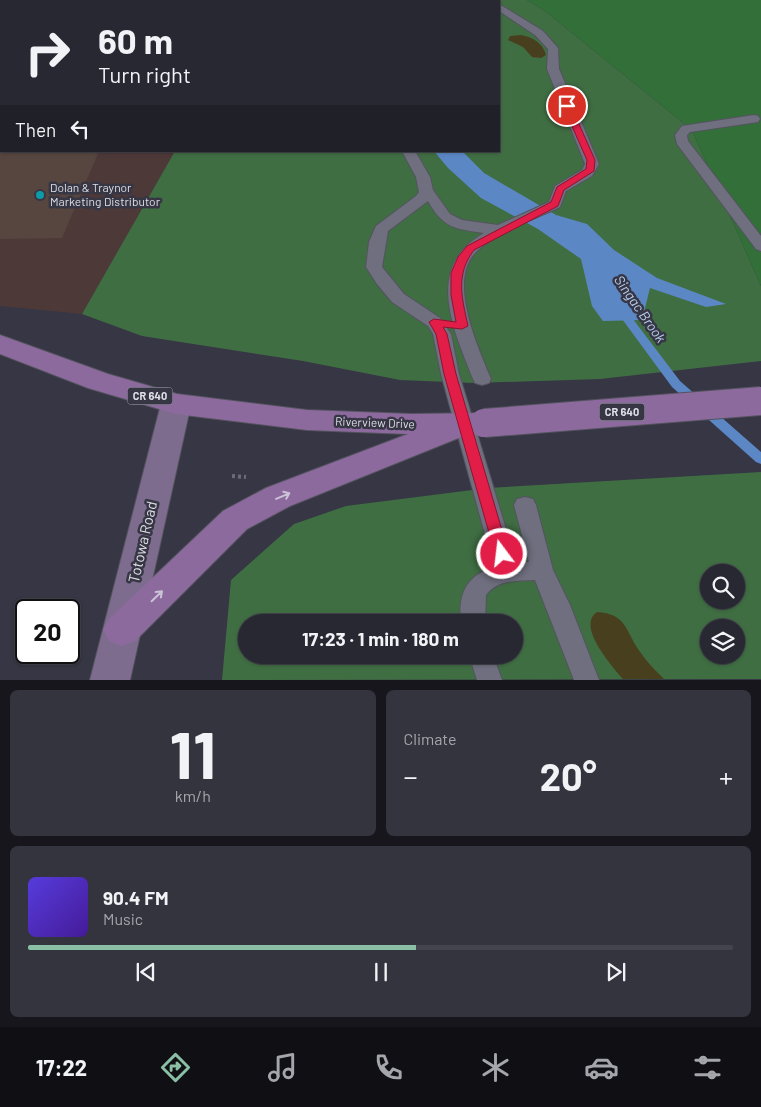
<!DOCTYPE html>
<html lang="en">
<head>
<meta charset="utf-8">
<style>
	body { margin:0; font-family:Barlow,sans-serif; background:#34343f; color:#f1f3f6; height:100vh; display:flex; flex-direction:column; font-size:19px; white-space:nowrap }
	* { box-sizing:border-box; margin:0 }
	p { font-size:16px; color:#a5a6ac }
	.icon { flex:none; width:28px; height:28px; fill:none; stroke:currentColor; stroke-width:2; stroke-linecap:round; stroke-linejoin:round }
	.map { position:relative; height:680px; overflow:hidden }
	.drawer { display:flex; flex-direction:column; gap:10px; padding:10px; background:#16161c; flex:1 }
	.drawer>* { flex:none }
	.hud { position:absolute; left:0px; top:0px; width:500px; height:152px; box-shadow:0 1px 4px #0004,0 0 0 1px #44444e; background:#282833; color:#f1f3f6; overflow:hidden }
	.tools { position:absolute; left:700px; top:564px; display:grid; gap:10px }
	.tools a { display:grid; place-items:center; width:45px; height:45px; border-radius:50%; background:#282833; box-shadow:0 1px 4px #0004,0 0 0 1px #44444e; font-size:25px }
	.speed { position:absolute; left:15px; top:599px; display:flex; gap:10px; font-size:25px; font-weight:700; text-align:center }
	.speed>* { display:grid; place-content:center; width:65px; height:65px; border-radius:50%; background:#282833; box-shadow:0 1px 4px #0004,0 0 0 1px #44444e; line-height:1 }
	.speed .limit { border:2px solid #111; border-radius:8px; background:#fff; color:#111 }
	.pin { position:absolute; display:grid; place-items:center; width:42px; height:42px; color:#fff; margin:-21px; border:2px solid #fff; border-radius:50%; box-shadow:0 1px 5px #0007 }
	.me { position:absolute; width:55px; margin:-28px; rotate:345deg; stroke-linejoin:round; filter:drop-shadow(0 0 4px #0008) }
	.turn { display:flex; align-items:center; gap:18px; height:105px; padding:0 15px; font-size:22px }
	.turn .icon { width:65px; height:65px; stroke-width:2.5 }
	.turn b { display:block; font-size:35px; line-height:42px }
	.then { display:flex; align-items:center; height:48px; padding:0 15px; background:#0003; gap:10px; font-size:19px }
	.big { font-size:38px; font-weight:700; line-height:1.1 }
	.drawer .card { flex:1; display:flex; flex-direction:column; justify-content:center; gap:8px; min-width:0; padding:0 18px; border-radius:8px; background:#34343f }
	.drawer .dial { align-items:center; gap:0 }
	.dial b { font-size:65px; line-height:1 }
	.song { display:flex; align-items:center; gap:15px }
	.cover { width:60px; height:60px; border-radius:8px; background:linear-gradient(135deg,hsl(250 70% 55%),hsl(260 70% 35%)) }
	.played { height:5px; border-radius:2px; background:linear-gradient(90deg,#8abfa5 55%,#44444e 55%) }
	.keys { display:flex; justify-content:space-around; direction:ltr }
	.heat { display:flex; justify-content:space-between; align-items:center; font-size:28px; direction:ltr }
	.drawer .tiles { flex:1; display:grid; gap:10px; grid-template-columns:1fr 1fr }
	.card:last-child { grid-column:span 2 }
	.trip { position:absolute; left:238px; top:614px; width:285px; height:50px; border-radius:25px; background:#282833; box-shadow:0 1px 4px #0004,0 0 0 1px #44444e; font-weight:700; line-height:50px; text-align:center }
	.tabs { display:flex; height:80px; justify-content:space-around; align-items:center; background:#101014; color:#a5a6ac }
	.tabs .icon { width:35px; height:35px }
	.tabs .active { color:#8abfa5 }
	.tabs b { font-size:22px; color:#f1f3f6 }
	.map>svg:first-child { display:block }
</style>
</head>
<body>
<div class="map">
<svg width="761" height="680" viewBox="0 0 761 680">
	<rect width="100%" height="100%" fill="#363644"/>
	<path fill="#4e3939" d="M0 0 111 1H1V151H175L82 314 0 306Z"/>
	<g fill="#406e43" fill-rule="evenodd">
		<path d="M254 0H527L545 11 692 130 761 286V361L600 379 474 383 400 380 303 361 142 336 82 314 175 151H499V1Z"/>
		<path d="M761 472V679L222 680 231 580 294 524 346 506 488 488ZM709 572H736V600H709ZM246 622H514V655H246ZM709 628H736V655H709Z"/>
	</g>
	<path fill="#326f39" d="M527 0H761V286L692 130 545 11Z"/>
	<g fill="#483f1f">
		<path d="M521 35C532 37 543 43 546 55L541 58 532 57 523 47 508 40 510 36Z"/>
		<path d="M597 612C626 614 625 629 638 649 646 661 655 670 664 679H623C612 666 576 626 597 612Z"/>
	</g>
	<path fill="#5c87c5" d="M434 151H462L484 173 556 215 587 224 614 250 657 278 726 304 706 307 650 288 642 320 603 321 592 306 581 259 538 229 481 198 448 168Z"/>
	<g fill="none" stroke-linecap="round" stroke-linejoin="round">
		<g fill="#5c87c5" fill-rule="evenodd">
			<rect x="128" y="0" width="6" height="1"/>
			<path d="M619 305 623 306 680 381 761 452V464L756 462 672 387 614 308Z"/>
		</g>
	</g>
	<path fill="#56463f" d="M0 151H99L62 238 0 239Z"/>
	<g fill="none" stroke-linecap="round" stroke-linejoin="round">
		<defs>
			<g id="lane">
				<path d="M369 0H379L380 1H370Z"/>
				<path d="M466 0H483L484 1H467Z"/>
				<path d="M499 4 543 31 558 48 559 69 599 164 592 176 566 191 560 207C537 218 493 234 476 252 447 281 478 347 491 379L489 383 482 385 475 383 473 379C453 328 424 267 484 233 455 229 443 228 428 201L388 231 382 267 404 294 440 318 451 334 459 374 516 562H529L514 505 517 499 525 497 533 499 536 505 553 570 570 605 599 680H574L535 580C517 581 498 579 486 595L485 622H461C458 594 466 576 494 567L441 374 433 334 428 326 392 302 377 284 366 267 369 242 376 226 416 196 419 192 416 177 402 151H415L430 177 433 190 450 214 462 220 498 225 549 202 555 186 582 170 585 164 547 69 548 49 535 35 499 11Z"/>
				<path d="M754 115 758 116 760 119 758 122 690 132 687 135 688 141 761 236V251L756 249 677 144 675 135 682 126Z"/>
				<path d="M469 655H493L502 680H477Z"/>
			</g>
			<path id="secondary" d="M176 394 187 397 191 404 130 680H90L161 404 165 397Z"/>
			<path id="primary" d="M0 335 108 374 177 394 307 410 412 414 484 413 495 416 499 423 495 430 484 433 463 434 461 437 290 506 247 529 135 641 122 646 109 641 103 630 109 619 223 511 266 488 408 434 307 430 176 414 88 388 0 354Z"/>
		</defs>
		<use href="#lane" stroke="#54535f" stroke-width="2"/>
		<use href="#secondary" stroke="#54535f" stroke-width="2"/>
		<use href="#primary" stroke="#54535f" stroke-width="2"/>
		<path stroke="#6c6c79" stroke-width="4" stroke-dasharray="3 3" stroke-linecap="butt" d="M232 476 246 477"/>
		<use href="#lane" fill="#6f6f7f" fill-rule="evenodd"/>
		<use href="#secondary" fill="#7e6c8e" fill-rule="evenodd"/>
		<use href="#primary" fill="#8d6a9e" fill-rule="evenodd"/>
		<defs>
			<path id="primary-bridge" d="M484 423 761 401"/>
		</defs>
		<use href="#primary-bridge" stroke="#54535f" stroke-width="30" stroke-linecap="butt"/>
		<use href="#primary-bridge" stroke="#8d6a9e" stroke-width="28"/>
	</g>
	<defs><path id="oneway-shaft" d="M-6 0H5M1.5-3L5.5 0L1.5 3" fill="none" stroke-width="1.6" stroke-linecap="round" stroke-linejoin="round" transform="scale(1.25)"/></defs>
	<g stroke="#cac2d6">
		<use href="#oneway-shaft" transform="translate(283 496) rotate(-23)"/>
		<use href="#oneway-shaft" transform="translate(157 596) rotate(-44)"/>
	</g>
	<path fill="#e11d48" stroke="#92132f" d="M565 105 571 106 595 160 594 171 564 190 558 206 474 250C455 275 462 298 468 326L462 329 443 327 447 334 456 374 509 554 507 558 502 560 497 558 495 554 444 374 436 334 429 322 434 319 456 322 451 295V273L458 257 467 246 551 202 557 187 586 169 587 160 563 106Z"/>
	<circle fill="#0f9aa8" stroke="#363644" stroke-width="2" cx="40" cy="195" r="5"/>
	<g text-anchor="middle" stroke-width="5" stroke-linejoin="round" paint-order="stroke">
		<g fill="#363644" stroke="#acacb7" stroke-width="1">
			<rect x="127.5" y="387.5" width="45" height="17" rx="4"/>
			<rect x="599.5" y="403.5" width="45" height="17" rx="4"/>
		</g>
		<g font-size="11" font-weight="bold" fill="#dfdfe8">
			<text x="150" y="400">CR 640</text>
			<text x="622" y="416">CR 640</text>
		</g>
		<g font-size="12" fill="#dfdfe8" stroke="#363644" text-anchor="start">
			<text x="50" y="192">Dolan &amp; Traynor<tspan x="50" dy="14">Marketing Distributor</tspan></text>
		</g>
		<g font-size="12" fill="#dfdfe8" stroke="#363644">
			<text transform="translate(375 423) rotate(2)" y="4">Riverview Drive</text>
		</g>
		<g font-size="14" font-style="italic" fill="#b6cdef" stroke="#363644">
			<text transform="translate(640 309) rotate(55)" y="5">Singac Brook</text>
		</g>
		<g font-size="15" fill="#dfdfe8" stroke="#363644">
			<text transform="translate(143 542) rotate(-77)" y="5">Totowa Road</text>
		</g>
	</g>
</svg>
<div class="tools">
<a><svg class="icon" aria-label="search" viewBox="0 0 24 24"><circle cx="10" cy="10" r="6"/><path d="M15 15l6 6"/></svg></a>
<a><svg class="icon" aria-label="layers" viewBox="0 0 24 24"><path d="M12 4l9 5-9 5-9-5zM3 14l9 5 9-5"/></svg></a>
</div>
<div class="speed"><div class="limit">20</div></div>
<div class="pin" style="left:567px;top:106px;background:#d93025"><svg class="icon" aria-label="arrive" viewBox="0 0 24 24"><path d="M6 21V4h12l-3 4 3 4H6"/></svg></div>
<svg class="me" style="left:502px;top:554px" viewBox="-20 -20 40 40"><circle r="17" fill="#e11d48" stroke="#fff" stroke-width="3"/><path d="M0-11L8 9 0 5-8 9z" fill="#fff"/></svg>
<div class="trip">17:23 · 1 min · 180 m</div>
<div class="hud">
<div class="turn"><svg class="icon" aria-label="right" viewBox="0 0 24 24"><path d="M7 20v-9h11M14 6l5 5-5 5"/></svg><div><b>60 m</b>Turn right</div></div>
<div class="then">Then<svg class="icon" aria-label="left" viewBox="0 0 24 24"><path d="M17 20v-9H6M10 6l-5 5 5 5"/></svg></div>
</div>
</div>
<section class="drawer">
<div class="tiles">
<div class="card dial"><b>11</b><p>km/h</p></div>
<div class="card"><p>Climate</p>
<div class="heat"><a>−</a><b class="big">20°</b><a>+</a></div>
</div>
<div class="card">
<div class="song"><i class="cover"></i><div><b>90.4 FM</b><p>Music</p></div></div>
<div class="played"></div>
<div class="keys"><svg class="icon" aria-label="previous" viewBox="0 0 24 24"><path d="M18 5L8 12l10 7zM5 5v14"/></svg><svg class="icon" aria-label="pause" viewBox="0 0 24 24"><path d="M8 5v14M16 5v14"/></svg><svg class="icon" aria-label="next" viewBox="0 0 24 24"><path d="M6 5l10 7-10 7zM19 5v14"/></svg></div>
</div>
</div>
</section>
<nav class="tabs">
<b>17:22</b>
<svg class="icon active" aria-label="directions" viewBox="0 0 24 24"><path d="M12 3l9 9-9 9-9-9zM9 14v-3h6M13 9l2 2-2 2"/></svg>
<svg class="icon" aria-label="music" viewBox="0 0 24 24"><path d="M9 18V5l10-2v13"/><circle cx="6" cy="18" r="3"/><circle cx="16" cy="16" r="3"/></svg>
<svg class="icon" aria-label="phone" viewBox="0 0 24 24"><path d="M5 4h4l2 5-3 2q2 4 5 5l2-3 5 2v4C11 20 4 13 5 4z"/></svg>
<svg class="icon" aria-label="climate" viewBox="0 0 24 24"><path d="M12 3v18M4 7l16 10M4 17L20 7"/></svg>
<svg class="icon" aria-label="car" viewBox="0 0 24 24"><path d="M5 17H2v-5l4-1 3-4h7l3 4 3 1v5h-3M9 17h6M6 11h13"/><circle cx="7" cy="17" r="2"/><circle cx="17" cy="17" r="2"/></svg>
<svg class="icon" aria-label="filters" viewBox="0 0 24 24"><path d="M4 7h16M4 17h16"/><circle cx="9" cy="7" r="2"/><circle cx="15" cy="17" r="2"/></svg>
</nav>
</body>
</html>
